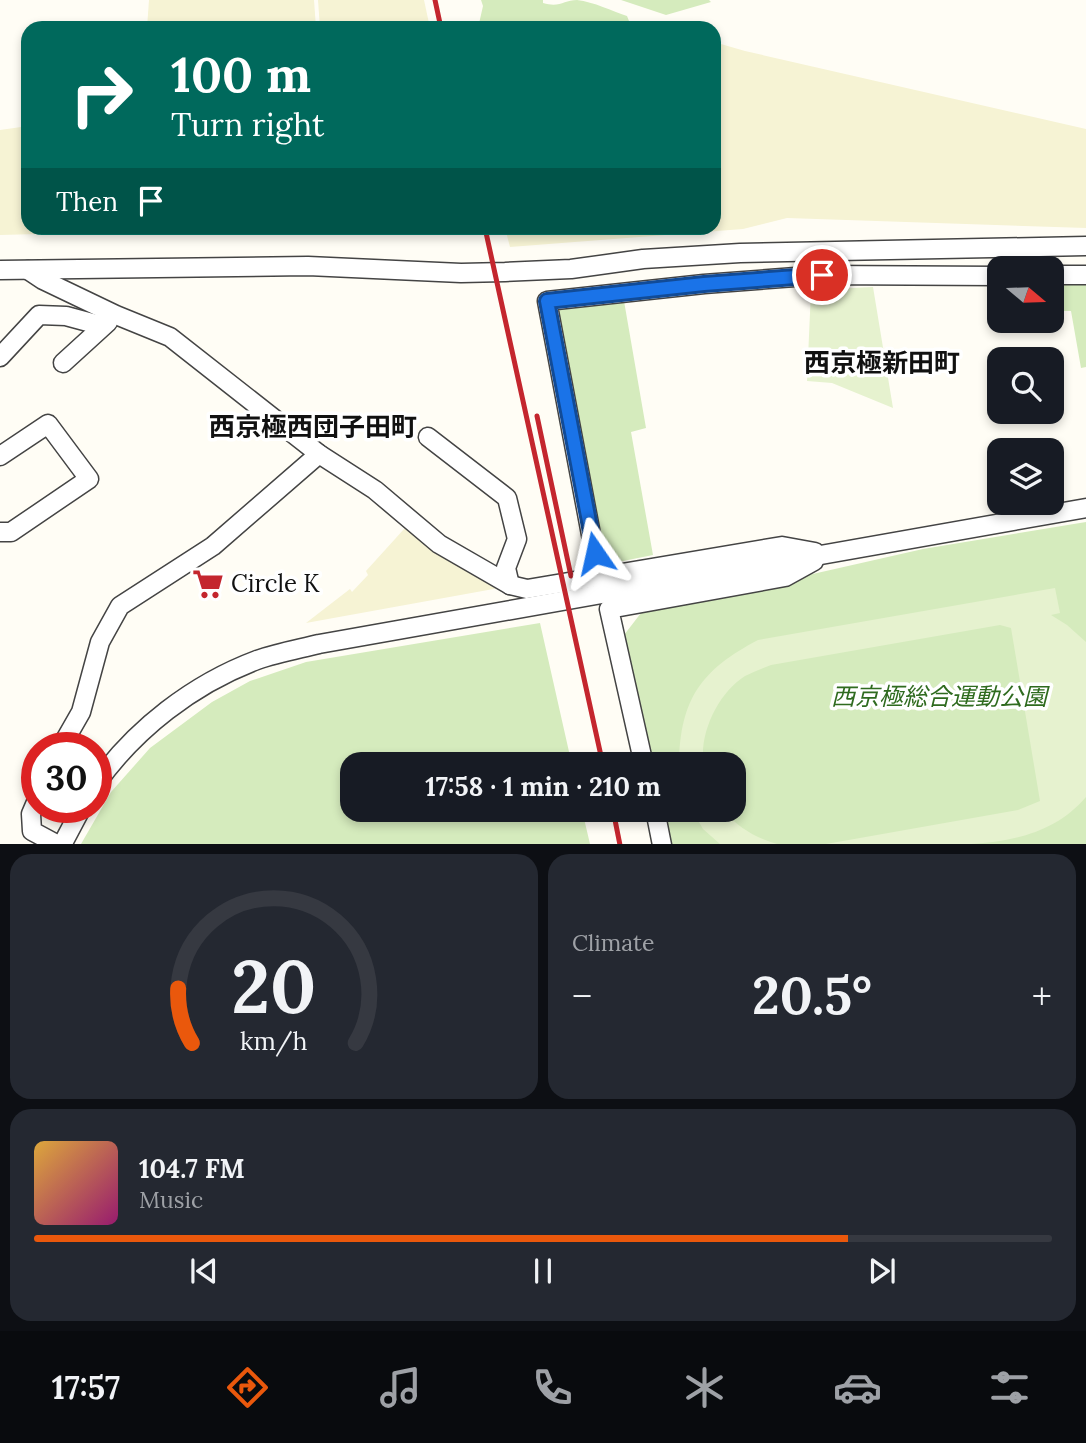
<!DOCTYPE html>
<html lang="en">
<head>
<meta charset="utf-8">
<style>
	body { margin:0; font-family:Lora,"Noto Sans JP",serif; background:#242831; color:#f1f3f6; height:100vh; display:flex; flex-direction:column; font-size:26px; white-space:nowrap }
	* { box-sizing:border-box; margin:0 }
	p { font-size:23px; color:#9ea1a6 }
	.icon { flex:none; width:38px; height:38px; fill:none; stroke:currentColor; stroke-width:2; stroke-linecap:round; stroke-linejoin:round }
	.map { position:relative; height:844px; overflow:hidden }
	.panel { display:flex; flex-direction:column; gap:10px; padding:10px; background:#0d0f14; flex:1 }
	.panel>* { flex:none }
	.banner { position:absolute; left:21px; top:21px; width:700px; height:214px; border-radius:21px; box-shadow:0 4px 10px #0003; background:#00695c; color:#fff; overflow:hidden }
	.needle { width:46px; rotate:109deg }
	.buttons { position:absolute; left:987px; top:256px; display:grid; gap:14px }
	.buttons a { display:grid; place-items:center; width:77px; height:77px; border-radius:14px; background:#171b24; box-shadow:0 4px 10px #0003; font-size:35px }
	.speed { position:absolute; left:21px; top:732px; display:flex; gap:14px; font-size:35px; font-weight:700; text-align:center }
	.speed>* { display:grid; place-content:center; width:91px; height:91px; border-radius:50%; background:#171b24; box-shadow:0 4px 10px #0003; line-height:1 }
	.speed .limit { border:10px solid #d22; background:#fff; color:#111 }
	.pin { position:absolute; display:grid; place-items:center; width:60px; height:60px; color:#fff; margin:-30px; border:4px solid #fff; border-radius:50%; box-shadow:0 2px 7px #0007 }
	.me { position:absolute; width:77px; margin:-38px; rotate:349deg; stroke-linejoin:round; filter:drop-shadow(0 0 5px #0008) }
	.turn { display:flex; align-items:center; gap:24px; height:147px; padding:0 35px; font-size:32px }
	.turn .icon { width:91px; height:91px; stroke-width:2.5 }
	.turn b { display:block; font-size:49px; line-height:60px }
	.then { display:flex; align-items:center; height:66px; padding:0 35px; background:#0003; gap:14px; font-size:26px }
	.big { font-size:52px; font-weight:700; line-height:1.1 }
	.panel .widget { flex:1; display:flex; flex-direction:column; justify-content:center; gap:10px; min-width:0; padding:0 24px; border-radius:21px; background:#242831 }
	.panel .dial { align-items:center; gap:0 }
	.dial svg { height:182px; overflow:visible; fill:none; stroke:#363941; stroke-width:7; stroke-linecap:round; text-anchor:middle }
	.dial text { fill:#f1f3f6; stroke:none }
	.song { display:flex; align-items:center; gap:21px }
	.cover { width:84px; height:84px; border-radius:10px; background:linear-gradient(135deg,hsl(40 70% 55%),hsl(320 70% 35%)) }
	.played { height:7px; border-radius:4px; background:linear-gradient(90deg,#ea580c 80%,#363941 80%) }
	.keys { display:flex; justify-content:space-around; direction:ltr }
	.heat { display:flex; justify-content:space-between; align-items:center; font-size:38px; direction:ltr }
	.panel .tiles { flex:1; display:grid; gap:10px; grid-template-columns:1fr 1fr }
	.widget:last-child { grid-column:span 2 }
	.trip { position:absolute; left:340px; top:752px; width:406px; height:70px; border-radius:21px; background:#171b24; box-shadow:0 4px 10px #0003; font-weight:700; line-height:70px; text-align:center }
	.menu { display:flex; height:112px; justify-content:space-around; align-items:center; background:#090b0e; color:#9ea1a6 }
	.menu .icon { width:49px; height:49px }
	.menu .current { color:#ea580c }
	.menu b { font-size:32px; color:#f1f3f6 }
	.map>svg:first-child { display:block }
</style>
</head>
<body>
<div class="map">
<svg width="1086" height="845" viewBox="0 0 1086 845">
	<rect width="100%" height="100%" fill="#fffdf5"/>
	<g fill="#f6f3d4">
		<path d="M149 0H314L316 28H147Z"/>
		<path d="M318 0H424L430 28H320Z"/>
		<path d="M714 42 745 51 1086 129V228L787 218 743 229 510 247 505 228H714Z"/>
		<path d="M28 126V228H46L39 234 0 235V130Z"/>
		<path d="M405 528 433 550 499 588 306 623 350 589 352 592 368 575 366 571Z"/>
	</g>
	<g fill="#d5ebbd">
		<path d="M481 0H543V3C560 8 564 0 577 0 594 2 612 11 627 16L629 21 636 24 634 28H478L483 6Z"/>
		<path d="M621 0H709L711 2 666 15Z"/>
		<path d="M1060 282 1086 283V367L1081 368 1071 311H1064Z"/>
		<path d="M624 301 646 428 631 432 653 555 613 563 605 555 557 316 561 308Z"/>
		<path d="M1086 522V844H669L662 810H733V765H652L624 635 641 613 923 549Z"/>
		<path d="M540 623 572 765H352V810H582L590 844H81L111 792 150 748 212 702 250 681 306 662Z"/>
	</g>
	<g fill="#e6f2cf">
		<path d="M873 287 893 408 832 383 807 381 811 290Z"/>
		<path d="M1055 588 1060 613 1051 615 1067 625 1086 642V797C1045 845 981 845 922 845 890 845 858 845 826 844L1018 810 1040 801 1011 628 1000 625 771 665C763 668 753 672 745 676 719 692 698 734 704 765H679C680 699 701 670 758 640Z"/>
		<path d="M692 810H723C739 828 754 837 777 844H720L703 829Z"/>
	</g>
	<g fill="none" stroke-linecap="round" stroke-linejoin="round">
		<defs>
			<g id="minor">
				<path d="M0 270 308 266 461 273 505 272 571 269 643 259 740 253 1086 246"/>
				<path d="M28 270 43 280 116 315 170 337 319 454 375 490 439 544 510 585 527 589 782 546 815 552"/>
				<path d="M1052 275H1086"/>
				<path d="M0 357 39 315 66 316 103 326"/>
				<path d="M63 363 108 322"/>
				<path d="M428 437 507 498 517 539 506 568 510 585"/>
				<path d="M0 456 48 424 89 479 11 532H0"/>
				<path d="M599 577 547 301 704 284 822 275 999 276"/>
				<path d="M61 747 81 712 100 642 120 606 213 546 319 454"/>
				<path d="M644 765 609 609 785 577 814 561"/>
				<path d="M96 784C135 729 193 684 257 660 277 653 299 649 319 644L1086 508"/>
				<path d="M37 800 31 814 32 831 58 845"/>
				<path d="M655 810 662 845"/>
				<path d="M62 845 82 807"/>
			</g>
		</defs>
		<use href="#minor" stroke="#444" stroke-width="21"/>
		<use href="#minor" stroke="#fff" stroke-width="18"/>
		<g stroke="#c4262e" stroke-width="5">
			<path d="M435 0 441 28"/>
			<path d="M485 228 603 765"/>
			<path d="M537 416 571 576"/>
			<path d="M613 810 620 845"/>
		</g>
	</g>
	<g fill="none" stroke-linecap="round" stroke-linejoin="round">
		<defs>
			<path id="route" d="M595 553 547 301 704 284 822 275"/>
		</defs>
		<use href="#route" stroke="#114b97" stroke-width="18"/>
		<use href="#route" stroke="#1a73e8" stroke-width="12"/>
	</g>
	<defs>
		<symbol id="supermarket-bare" viewBox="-9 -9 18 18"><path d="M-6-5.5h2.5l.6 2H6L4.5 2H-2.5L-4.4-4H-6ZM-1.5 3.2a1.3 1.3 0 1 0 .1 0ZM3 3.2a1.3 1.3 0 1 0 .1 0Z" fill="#c4262e" stroke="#fff" stroke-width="2.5" paint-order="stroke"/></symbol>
	</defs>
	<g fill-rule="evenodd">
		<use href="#supermarket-bare" x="186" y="562" width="44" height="44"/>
	</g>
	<g text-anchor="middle" stroke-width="7" stroke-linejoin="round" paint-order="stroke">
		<g font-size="24" fill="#111" stroke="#fff" text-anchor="start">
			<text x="231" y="592">Circle K</text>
		</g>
		<g font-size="24" font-style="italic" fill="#2f6b1f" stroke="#fff">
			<text x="939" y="705">西京極総合運動公園</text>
		</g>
		<g font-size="26" font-weight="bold" fill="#111" stroke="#fff">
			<text x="882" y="372">西京極新田町</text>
			<text x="313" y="436">西京極西団子田町</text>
		</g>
	</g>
</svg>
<div class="buttons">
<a><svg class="needle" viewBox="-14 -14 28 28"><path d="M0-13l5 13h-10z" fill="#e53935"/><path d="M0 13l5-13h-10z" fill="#9ea1a6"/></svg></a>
<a><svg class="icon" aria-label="search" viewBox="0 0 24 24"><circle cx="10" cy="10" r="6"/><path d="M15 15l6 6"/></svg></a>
<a><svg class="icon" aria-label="layers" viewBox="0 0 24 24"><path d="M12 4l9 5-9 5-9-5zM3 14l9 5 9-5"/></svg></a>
</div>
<div class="speed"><div class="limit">30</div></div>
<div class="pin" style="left:822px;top:275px;background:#d93025"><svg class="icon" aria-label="arrive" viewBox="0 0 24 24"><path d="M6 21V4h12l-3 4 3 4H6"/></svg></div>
<svg class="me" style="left:595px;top:553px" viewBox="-20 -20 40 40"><path d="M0-17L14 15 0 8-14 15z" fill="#1a73e8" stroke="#fff" stroke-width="4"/></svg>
<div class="trip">17:58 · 1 min · 210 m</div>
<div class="banner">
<div class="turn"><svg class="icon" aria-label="right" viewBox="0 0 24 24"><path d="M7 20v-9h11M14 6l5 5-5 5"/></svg><div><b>100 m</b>Turn right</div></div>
<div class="then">Then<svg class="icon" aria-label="arrive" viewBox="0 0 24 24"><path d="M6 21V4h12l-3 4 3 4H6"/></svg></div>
</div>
</div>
<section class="panel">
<div class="tiles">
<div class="widget dial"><svg viewBox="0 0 100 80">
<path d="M14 69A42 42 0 1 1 86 69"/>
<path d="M14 69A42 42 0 0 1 8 45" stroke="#ea580c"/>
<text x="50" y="56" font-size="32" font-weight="700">20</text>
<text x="50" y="72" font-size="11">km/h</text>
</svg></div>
<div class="widget"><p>Climate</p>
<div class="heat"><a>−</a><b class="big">20.5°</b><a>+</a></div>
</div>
<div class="widget">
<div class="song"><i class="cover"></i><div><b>104.7 FM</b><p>Music</p></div></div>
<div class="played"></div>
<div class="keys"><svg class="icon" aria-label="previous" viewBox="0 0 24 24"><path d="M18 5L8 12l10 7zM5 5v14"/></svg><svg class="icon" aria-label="pause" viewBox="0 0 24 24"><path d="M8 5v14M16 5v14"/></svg><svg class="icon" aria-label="next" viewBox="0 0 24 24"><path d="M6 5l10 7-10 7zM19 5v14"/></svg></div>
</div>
</div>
</section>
<nav class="menu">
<b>17:57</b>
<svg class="icon current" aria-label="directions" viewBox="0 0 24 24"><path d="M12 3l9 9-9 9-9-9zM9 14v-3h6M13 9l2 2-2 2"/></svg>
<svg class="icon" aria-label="music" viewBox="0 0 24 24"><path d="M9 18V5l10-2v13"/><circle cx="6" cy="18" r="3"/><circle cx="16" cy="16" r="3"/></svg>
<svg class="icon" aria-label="phone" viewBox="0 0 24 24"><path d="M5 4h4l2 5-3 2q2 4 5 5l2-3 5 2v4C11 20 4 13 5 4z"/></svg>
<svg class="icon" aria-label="climate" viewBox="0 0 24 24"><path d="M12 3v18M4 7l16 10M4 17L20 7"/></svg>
<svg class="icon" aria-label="car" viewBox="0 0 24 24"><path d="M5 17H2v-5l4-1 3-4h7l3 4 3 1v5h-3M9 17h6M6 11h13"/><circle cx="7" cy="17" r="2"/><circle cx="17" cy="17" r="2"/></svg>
<svg class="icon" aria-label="filters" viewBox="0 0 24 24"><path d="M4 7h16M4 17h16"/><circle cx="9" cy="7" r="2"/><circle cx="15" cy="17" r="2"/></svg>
</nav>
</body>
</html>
